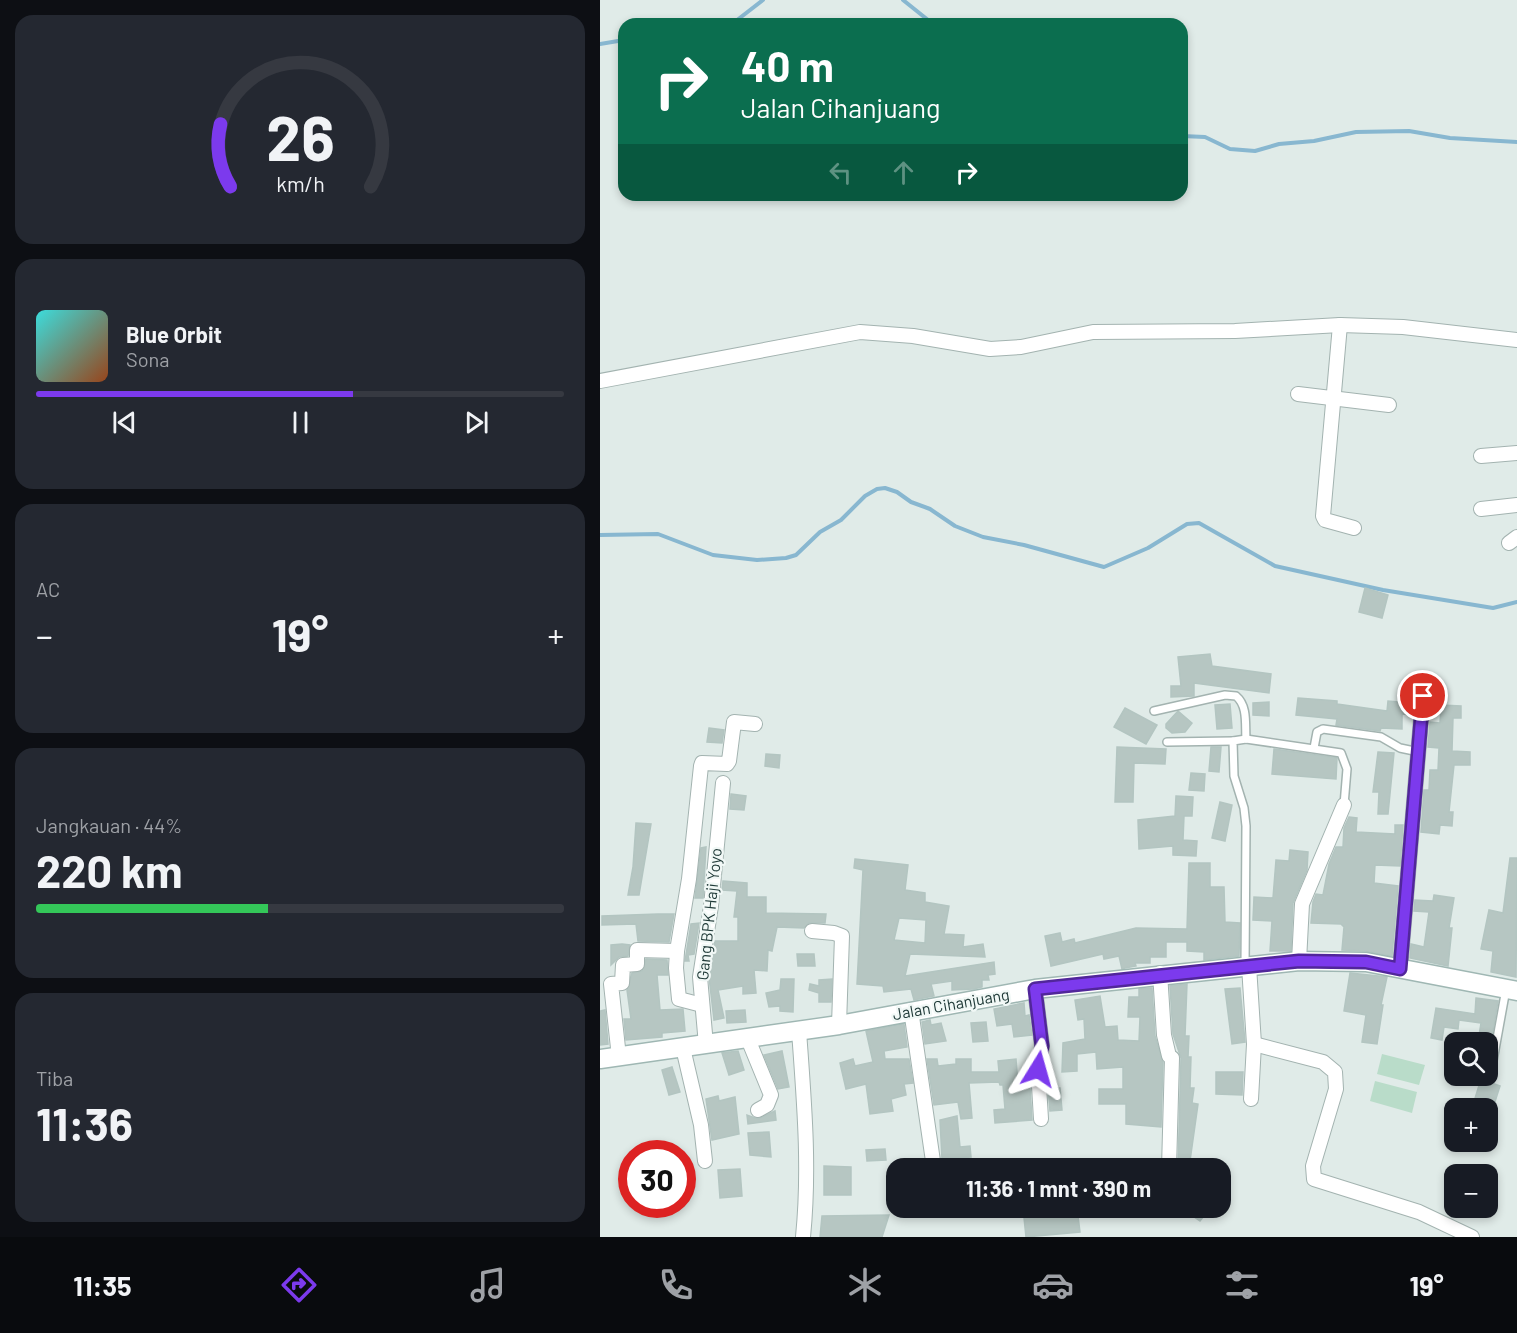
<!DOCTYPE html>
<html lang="id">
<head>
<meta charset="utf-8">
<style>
	body { margin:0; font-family:Barlow,sans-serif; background:#242831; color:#f1f3f6; height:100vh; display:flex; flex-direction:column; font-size:22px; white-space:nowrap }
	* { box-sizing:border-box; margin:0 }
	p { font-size:20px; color:#9ea1a6 }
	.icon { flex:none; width:33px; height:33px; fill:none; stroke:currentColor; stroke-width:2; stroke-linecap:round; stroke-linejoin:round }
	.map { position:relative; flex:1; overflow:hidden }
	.panel { display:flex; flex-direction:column; gap:15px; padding:15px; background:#0d0f14; width:600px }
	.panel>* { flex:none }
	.top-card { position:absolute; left:18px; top:18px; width:570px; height:183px; border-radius:18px; box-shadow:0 3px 9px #0003; background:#0b6e4f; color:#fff; overflow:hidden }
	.tools { position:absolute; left:844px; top:1032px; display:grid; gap:12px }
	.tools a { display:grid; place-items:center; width:54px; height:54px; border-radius:12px; background:#171b24; box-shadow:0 3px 9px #0003; font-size:30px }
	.speed { position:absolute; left:18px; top:1140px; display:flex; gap:12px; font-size:30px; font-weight:700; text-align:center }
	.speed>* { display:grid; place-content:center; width:78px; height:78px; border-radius:50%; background:#171b24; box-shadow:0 3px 9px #0003; line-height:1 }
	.speed .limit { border:9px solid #d22; background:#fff; color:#111 }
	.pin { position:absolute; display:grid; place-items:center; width:51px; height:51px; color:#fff; margin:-26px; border:3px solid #fff; border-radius:50%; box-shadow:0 2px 6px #0007 }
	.me { position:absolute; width:66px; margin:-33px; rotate:8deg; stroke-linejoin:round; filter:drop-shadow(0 0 4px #0008) }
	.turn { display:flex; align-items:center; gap:21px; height:126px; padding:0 24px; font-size:27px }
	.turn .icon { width:78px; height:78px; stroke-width:2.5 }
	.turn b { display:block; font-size:42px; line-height:51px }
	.lanes { display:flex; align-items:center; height:57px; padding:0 24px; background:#0003; justify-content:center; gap:30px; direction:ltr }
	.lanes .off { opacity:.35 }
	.big { font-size:45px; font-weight:700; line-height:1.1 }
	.panel .card { flex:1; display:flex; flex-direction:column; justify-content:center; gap:9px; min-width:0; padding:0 21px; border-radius:18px; background:#242831 }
	.panel .dial { align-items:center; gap:0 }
	.dial svg { height:156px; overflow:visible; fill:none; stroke:#363941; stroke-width:7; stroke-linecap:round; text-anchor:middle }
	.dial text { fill:#f1f3f6; stroke:none }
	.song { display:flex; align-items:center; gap:18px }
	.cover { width:72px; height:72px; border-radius:9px; background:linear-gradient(135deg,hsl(180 70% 55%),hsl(20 70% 35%)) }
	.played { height:6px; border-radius:3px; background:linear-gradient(90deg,#7c3aed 60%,#363941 60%) }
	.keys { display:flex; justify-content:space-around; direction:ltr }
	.heat { display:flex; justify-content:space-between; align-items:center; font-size:33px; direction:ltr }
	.charge { height:9px; border-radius:4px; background:linear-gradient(90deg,#34c759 44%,#363941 0) }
	.trip { position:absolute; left:286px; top:1158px; width:345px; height:60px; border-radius:18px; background:#171b24; box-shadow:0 3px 9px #0003; font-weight:700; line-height:60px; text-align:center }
	.tabs { display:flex; height:96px; justify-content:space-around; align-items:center; background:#090b0e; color:#9ea1a6 }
	.tabs .icon { width:42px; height:42px }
	.tabs .selected { color:#7c3aed }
	.tabs b { font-size:27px; color:#f1f3f6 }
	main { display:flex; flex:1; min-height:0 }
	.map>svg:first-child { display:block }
</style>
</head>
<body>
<main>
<section class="panel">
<div class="card dial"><svg viewBox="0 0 100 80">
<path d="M14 69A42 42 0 1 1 86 69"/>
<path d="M14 69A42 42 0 0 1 9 37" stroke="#7c3aed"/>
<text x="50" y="56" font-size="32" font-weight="700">26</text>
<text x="50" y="72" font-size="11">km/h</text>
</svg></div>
<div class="card">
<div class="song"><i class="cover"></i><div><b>Blue Orbit</b><p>Sona</p></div></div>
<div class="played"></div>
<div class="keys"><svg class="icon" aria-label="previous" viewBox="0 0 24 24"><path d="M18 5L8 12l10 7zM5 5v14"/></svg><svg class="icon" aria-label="pause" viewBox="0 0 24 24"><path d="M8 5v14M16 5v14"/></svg><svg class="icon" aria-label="next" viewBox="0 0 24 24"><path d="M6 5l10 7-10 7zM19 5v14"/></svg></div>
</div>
<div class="card"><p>AC</p>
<div class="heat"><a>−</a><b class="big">19°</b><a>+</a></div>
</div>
<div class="card"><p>Jangkauan · 44%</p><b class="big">220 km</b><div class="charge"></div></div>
<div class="card"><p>Tiba</p><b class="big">11:36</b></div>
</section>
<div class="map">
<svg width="917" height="1237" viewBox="0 0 917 1237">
	<rect width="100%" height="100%" fill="#e0ebe8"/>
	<g fill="#b9dcc9">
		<path d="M782 1054 825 1065 819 1085 777 1074Z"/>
		<path d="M775 1081 817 1092 812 1113 770 1101Z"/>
	</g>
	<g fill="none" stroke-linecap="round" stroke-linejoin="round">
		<g stroke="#88b7d0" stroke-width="4">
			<path d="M303 0 333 24"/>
			<path d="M132 24 163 0"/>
			<path d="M0 44 24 40"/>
			<path d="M582 136 605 137 630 149 655 151 679 144 714 141 756 132 809 131 850 138 917 142"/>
			<path d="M0 535 58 534 113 555 157 560 186 558 196 555 220 532 241 520 265 496 277 489 285 488 297 492 311 502 330 509 355 526 383 537 424 545 504 567 548 548 587 524 599 523 675 566 783 590 893 608 917 602"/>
		</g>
	</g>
	<g fill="#b6c6c2" stroke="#b3c5c1" stroke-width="1.5" fill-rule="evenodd">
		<path d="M765 588 788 595 782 618 759 612Z"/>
		<path d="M610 654 612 666 671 674 669 693 594 683V696L571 697V686H581L578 657Z"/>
		<path d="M698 698 737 701V704L787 711 788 701 813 703 812 715 802 714V729L781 728 780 731 736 725 737 719 696 715Z"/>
		<path d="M669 702V716L653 715V703Z"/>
		<path d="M630 704 632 728 617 729 615 705Z"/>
		<path d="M841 705 861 706V718H853L852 751 870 752V765H854L849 812H853L852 826 840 825 839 834 821 832 824 790H829L830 770H838L839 748 828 747 830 722 840 723Z"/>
		<path d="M525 708 557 725 546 744 514 727Z"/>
		<path d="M578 711 592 723 585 732 572 733 566 728V724Z"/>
		<path d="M109 728 124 730 122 743 107 742Z"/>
		<path d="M517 747 566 749 565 764 534 763 533 802H515Z"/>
		<path d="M611 747H621L619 772 609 771Z"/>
		<path d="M674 749 737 758 736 779 672 774Z"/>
		<path d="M778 752 794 753 788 814H778L779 792H773Z"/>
		<path d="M166 754 180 755 179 768 165 766Z"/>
		<path d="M591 773 605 774 604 791 589 790Z"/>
		<path d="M131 794 146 796 144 810 130 809Z"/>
		<path d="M576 796 593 797 592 816H584L583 840 597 841 596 856 573 855V846L539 849 538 820 575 816Z"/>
		<path d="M620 802 632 805 625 841 612 838Z"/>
		<path d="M749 817 757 818 756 832 795 834V825H803L800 866 775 865 774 883 798 886 792 956 766 951 742 950 744 927 741 924 711 923 713 902 716 894 723 895 729 864 736 847H743L744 828Z"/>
		<path d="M36 823 51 824 39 895H28L33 867Z"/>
		<path d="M106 847 103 898H95L101 848Z"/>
		<path d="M690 850 708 852 707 870 693 903 691 951H670L672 921 653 920 654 897 673 898 676 860 689 861Z"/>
		<path d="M910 858H917L916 977 891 972 893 951 881 949 889 910 903 913Z"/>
		<path d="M255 859 308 865 305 890 325 893V902L349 906 344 934 364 935 363 947 383 944 385 957 310 954 305 976 394 962 395 974 388 975 389 980H382V987L374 989 352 990V981L331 984 334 996 314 1000 311 989 284 992 283 986 257 984 263 870 254 868ZM299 918 326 920 325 943 294 940Z"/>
		<path d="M589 863H610V887H624L625 922 640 923 639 956 604 960V952L587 951V942H566V957H550V963H535L536 966 525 968 522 969 519 956 504 959 503 954 451 966 445 936 460 933 462 942 474 939 475 943 536 928 587 929Z"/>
		<path d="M123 881 147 883V897H166V913L226 914 225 923H209L204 928 177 927 172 951 168 950 167 971 154 970 156 993 143 994V986L118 990 124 1018 114 1020 109 977 115 941H138V917H134L137 891 122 890Z"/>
		<path d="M834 895 854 898 849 928H852L848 966 810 958 811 944 824 947 829 912 814 911 815 900 833 901Z"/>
		<path d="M58 914H74L69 942 38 941 36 924 2 925V916Z"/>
		<path d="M99 923 94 954 88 955 89 961H85L91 924Z"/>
		<path d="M22 944 30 945 28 956 19 957 11 965V945Z"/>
		<path d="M197 954H214L215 966H198Z"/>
		<path d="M46 959 67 960 68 975H57L60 1010 83 1009 85 1031 62 1033V1037L26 1040 24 1019H31L27 990 32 973 42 971Z"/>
		<path d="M750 973 787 977 781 1005H783L777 1044 762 1042 766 1015 744 1011Z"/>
		<path d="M181 979H194L193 1012 180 1011V1006L169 1007 166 993 180 990Z"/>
		<path d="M232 979 231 1002H219V993L209 990 210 984 219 986V980Z"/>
		<path d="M587 984 585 1036H589L588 1057H591L590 1088H594L592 1103 598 1104 589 1168H578L581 1058 573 1034 570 986Z"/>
		<path d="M552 988 555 1036 563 1062 561 1127 526 1124V1104H499V1089H523V1067L497 1069 496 1052 477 1054V1071L462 1072 463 1043 485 1039 484 1019 478 1020 475 1000 500 996 505 1027 517 1026 518 1040 539 1041 540 1017H528L529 997H539V989Z"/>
		<path d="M640 988 645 1042 632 1044 625 989Z"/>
		<path d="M876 998 898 1001 891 1042H878L881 1023 859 1020 858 1029 844 1027 842 1040 831 1038 836 1008 875 1014Z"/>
		<path d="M424 1003 425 1016 429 1015 432 1035 414 1037 412 1024 397 1026 394 1009Z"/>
		<path d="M5 1010 8 1044 0 1045V1011Z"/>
		<path d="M145 1010 146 1022 127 1023 126 1011Z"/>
		<path d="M330 1020 331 1025 341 1023 346 1041 325 1044 322 1022Z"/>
		<path d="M386 1022 388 1041 373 1042 371 1023Z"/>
		<path d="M304 1024 307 1047 284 1051 285 1059H309L313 1083 304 1084 306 1095 291 1099 293 1111 270 1114 266 1084 246 1089 240 1063 253 1059 255 1066 273 1062 266 1031Z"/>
		<path d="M138 1051 144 1070 129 1075 122 1053Z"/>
		<path d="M182 1051 189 1087 178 1089 164 1055Z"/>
		<path d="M327 1059H337L338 1066 356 1064V1059H371V1072H399L398 1061 416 1059 418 1085 427 1084 430 1087 432 1120 395 1123 394 1110 405 1109 403 1085H400L399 1082 369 1083 372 1118 361 1119 358 1102 334 1105Z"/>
		<path d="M72 1067 80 1092 69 1095 62 1070Z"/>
		<path d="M616 1072H643L642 1095 616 1094Z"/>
		<path d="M881 1079 900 1086 893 1108H872Z"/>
		<path d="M448 1088H460L462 1110 450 1111Z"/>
		<path d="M118 1096 119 1101 135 1097 139 1134 112 1140 106 1099Z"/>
		<path d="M175 1111 176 1120 148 1124 147 1115 158 1119Z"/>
		<path d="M357 1116 360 1147 370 1146 371 1157 342 1159 340 1120Z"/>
		<path d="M169 1132 171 1157 150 1155 148 1133Z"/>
		<path d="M285 1149 286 1160 267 1161 266 1150Z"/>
		<path d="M224 1166 251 1167V1195H224Z"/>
		<path d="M140 1169 142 1196 120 1198 118 1170Z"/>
		<path d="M423 1208H477L480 1232 426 1237Z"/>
		<path d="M581 1208H610L600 1221Z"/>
		<path d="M289 1215 282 1237H220L222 1216Z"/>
	</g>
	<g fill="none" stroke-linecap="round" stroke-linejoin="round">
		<defs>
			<g id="service">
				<path d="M554 711 625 695 636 696C648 706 645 724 646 739"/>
				<path d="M567 742 633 741"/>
				<path d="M714 748 717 732 723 729 781 737 800 748 819 752"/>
				<path d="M645 966 646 826 644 808 634 776 633 741 646 739 741 753 747 769 744 805"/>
				<path d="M892 1066 906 989"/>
			</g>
			<g id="minor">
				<path d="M740 325 723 516 725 520 754 528"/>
				<path d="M0 381 260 332 313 336 390 349 421 347 493 332 635 331 740 325 803 327 917 340"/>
				<path d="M698 394 789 405"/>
				<path d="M881 456 917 453"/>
				<path d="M881 509 917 505"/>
				<path d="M909 543 917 537"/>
				<path d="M212 931 234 933 242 936 239 1025"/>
				<path d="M699 961 702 904 744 805"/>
				<path d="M649 966 654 1044 651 1099"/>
				<path d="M800 969 823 696"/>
				<path d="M560 973 564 1035 569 1056 572 1058 569 1168"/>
				<path d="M435 989 442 1046 438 1069 441 1119"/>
				<path d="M102 1005 79 999 76 968 77 951 89 879 101 766 102 763 127 764 129 761 134 722 155 724"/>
				<path d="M311 1010 334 1168"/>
				<path d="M199 1031C204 1101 210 1167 203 1237"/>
				<path d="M148 1039 171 1095 167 1105 158 1110"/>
				<path d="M654 1044 723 1062 735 1072 736 1089 713 1166 714 1179 819 1212 872 1237"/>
				<path d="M106 1045 100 977 111 906 123 783"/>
				<path d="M83 1048 101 1125 105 1161"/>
				<path d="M19 1057 11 984 22 983 23 965 37 964V950L77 951"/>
			</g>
			<path id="secondary" d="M0 1059 239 1025 435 989 699 961 766 962 917 991"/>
		</defs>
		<use href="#service" stroke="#a3b3b0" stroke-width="10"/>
		<use href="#minor" stroke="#a3b3b0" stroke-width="16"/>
		<use href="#secondary" stroke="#9fb7b3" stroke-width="21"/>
		<use href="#service" stroke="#fff" stroke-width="7"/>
		<use href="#minor" stroke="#fff" stroke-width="14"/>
		<use href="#secondary" stroke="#fff" stroke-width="18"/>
	</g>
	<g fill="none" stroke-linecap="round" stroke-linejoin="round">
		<defs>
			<path id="route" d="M438 1069 442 1046 435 989 699 961 766 962 800 969 823 696"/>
		</defs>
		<use href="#route" stroke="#51269a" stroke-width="15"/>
		<use href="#route" stroke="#7c3aed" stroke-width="10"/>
	</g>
	<g text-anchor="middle" stroke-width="4.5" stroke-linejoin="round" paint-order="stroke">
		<g font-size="16" fill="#213b39" stroke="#f1f8f6">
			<text transform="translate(109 914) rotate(-84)" y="6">Gang BPK Haji Yoyo</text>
			<text transform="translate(351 1004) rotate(-10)" y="6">Jalan Cihanjuang</text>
		</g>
	</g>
</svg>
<div class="tools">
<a><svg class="icon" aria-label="search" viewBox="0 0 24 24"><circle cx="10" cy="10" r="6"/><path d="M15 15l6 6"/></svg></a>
<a>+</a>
<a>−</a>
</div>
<div class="speed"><div class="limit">30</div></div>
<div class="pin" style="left:823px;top:696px;background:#d93025"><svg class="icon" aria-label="arrive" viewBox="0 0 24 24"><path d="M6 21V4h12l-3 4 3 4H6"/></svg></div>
<svg class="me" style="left:438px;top:1069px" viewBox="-20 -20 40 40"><path d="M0-17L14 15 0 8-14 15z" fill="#7c3aed" stroke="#fff" stroke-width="4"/></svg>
<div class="trip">11:36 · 1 mnt · 390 m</div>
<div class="top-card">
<div class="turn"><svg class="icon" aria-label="right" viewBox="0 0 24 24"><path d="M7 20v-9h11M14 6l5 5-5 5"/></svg><div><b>40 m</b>Jalan Cihanjuang</div></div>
<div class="lanes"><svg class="icon off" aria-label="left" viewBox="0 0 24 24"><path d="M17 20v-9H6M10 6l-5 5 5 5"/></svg><svg class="icon off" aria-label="ahead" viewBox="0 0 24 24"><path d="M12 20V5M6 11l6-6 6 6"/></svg><svg class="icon" aria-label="right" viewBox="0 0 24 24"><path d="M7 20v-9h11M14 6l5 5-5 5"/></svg></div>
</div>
</div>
</main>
<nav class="tabs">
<b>11:35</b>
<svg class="icon selected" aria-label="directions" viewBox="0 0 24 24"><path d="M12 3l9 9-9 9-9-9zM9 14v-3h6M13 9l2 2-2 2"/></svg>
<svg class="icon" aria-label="music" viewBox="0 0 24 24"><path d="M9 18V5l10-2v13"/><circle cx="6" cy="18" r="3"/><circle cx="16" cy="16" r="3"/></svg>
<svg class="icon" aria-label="phone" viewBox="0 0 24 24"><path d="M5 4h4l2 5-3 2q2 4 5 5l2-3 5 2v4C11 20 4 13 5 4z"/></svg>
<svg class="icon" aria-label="climate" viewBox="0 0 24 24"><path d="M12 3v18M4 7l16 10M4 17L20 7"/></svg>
<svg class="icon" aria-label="car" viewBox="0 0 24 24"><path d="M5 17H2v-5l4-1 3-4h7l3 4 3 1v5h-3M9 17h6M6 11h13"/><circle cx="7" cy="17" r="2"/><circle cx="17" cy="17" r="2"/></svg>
<svg class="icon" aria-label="filters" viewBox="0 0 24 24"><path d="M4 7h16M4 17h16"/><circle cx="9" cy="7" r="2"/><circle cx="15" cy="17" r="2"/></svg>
<b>19°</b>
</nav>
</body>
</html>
